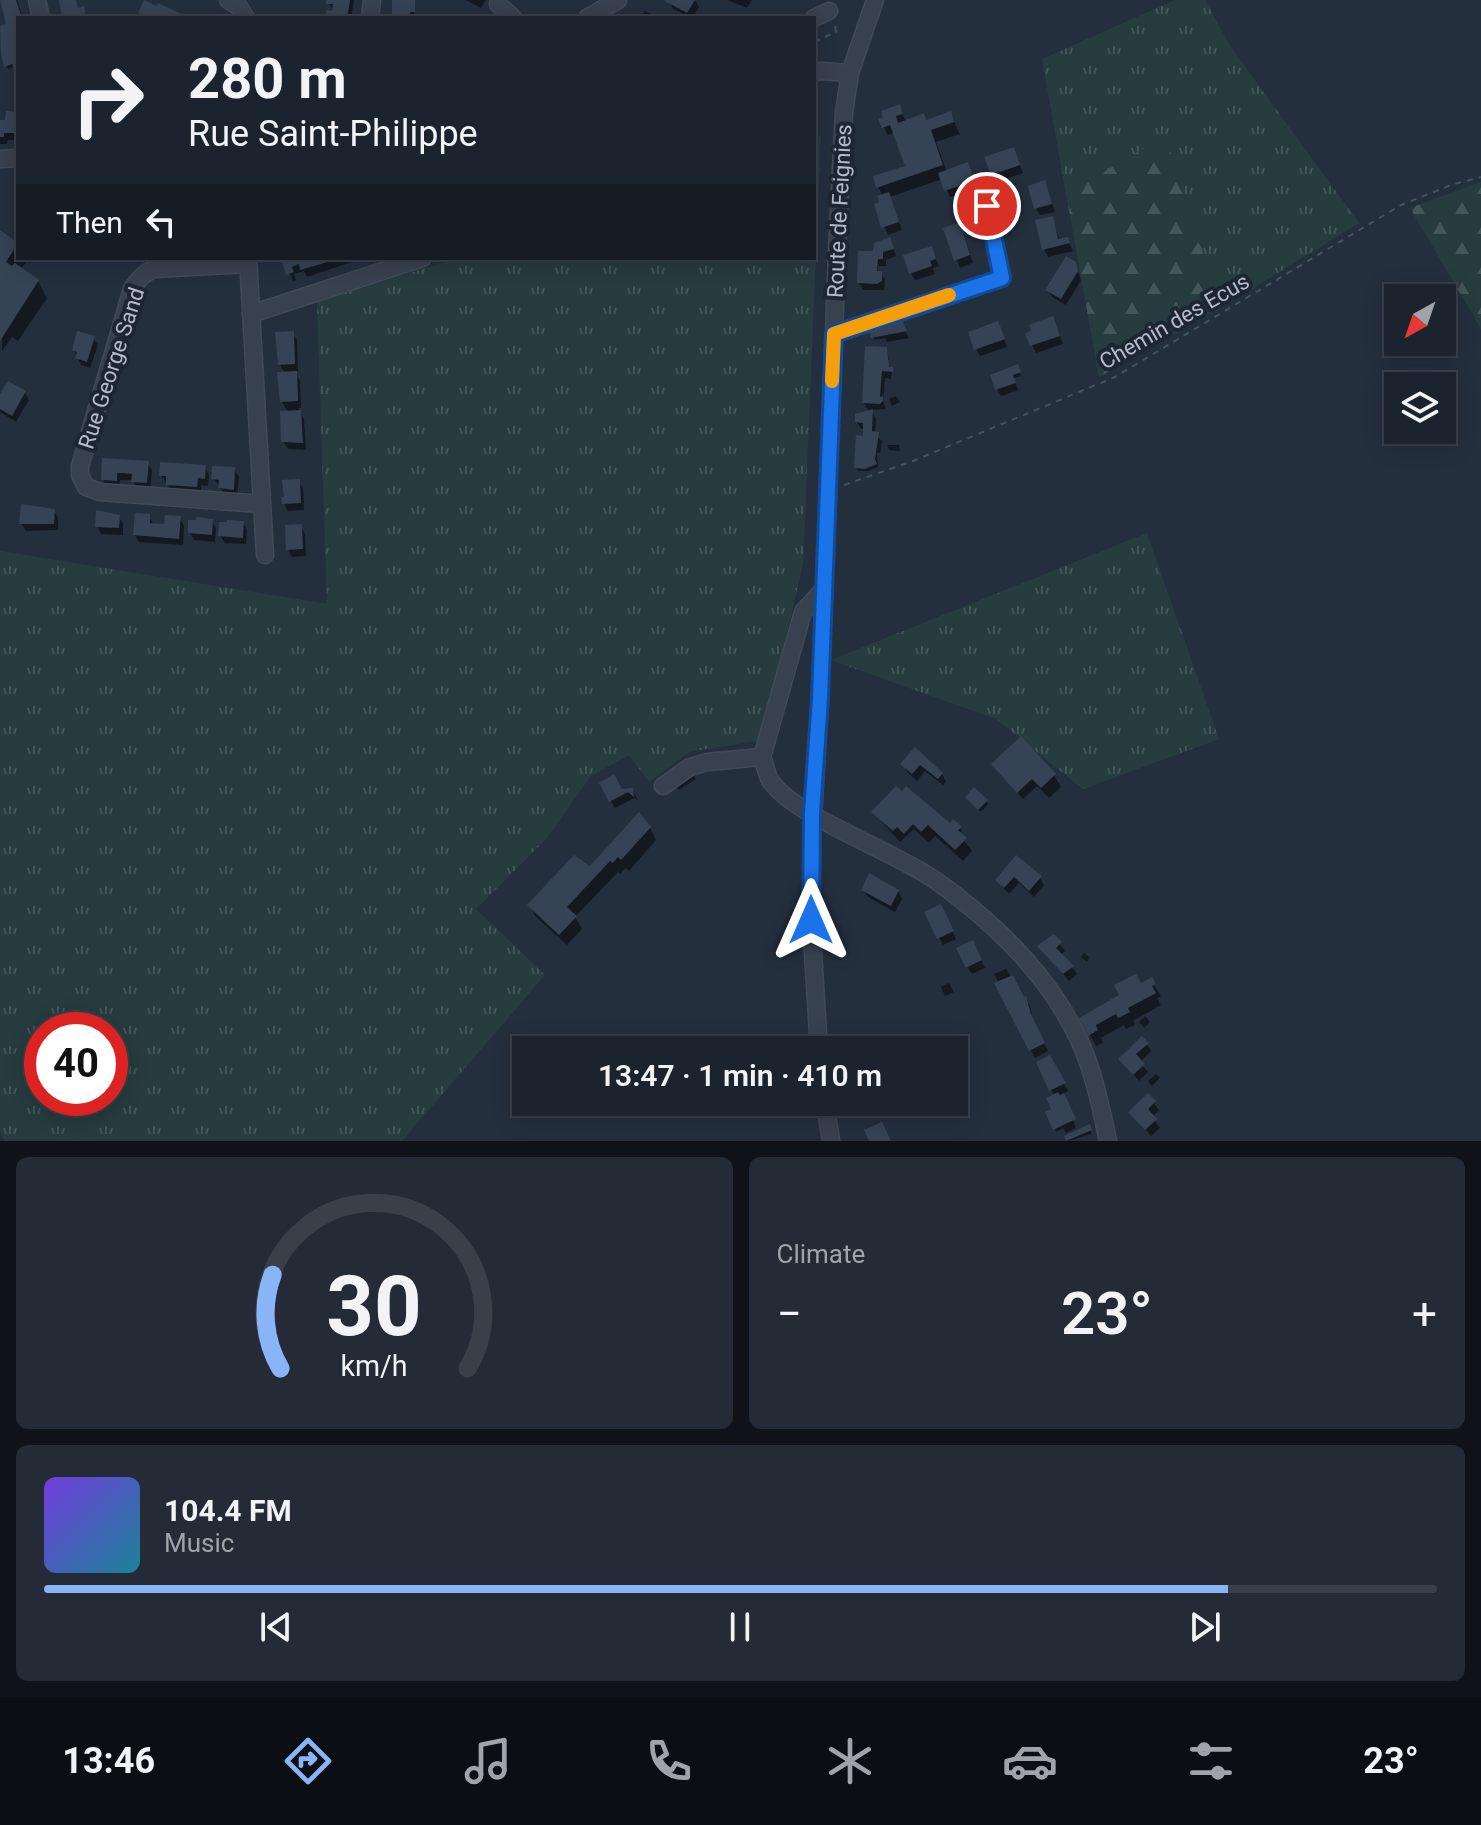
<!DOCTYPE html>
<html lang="en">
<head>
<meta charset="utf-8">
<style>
	body { margin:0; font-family:Roboto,sans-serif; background:#242b36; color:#f1f3f6; height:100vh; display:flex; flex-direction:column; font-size:30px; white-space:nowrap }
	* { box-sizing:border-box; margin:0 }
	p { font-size:26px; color:#a0a4aa }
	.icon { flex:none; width:44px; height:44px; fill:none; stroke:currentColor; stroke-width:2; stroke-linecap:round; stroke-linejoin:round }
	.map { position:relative; height:1141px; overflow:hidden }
	.details { display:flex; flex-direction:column; gap:16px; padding:16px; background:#0f1319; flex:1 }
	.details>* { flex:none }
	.guide { position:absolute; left:16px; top:16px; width:800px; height:244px; border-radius:0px; box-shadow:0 4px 20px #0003,0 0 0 2px #39404a; background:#1b232e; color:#f1f3f6; overflow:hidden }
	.needle { width:52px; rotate:220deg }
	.buttons { position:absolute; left:1384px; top:284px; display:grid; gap:16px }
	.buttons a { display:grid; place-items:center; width:72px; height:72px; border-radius:0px; background:#1b232e; box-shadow:0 4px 20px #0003,0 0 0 2px #39404a; font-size:40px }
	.speed { position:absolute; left:24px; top:1012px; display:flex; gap:16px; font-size:40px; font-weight:700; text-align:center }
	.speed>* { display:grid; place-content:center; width:104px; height:104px; border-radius:50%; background:#1b232e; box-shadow:0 4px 20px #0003,0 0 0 2px #39404a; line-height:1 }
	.speed .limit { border:12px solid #d22; background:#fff; color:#111 }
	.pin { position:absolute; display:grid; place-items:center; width:68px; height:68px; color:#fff; margin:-34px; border:4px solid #fff; border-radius:50%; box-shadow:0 2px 8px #0007 }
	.me { position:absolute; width:88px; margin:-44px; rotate:0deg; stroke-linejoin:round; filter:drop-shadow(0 0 6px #0008) }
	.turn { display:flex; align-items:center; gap:28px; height:168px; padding:0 40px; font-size:36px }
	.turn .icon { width:104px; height:104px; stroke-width:2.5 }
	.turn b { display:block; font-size:56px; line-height:68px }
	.then { display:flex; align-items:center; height:76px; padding:0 40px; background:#0003; gap:16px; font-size:30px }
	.big { font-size:60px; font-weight:600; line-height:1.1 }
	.details .widget { flex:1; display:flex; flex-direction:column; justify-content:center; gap:12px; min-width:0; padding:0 28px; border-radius:12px; background:#242b36 }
	.details .dial { align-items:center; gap:0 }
	.dial svg { height:208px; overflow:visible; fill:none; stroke:#39404a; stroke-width:7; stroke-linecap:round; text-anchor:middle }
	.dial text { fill:#f1f3f6; stroke:none }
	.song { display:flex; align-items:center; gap:24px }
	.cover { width:96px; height:96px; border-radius:12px; background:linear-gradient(135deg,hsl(260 70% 55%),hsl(190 70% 35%)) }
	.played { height:8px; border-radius:4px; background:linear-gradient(90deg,#8ab4f8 85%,#39404a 85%) }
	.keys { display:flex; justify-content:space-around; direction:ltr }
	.heat { display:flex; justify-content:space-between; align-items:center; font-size:44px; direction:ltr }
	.details .tiles { flex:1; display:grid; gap:16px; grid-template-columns:1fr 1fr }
	.widget:last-child { grid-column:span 2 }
	.trip { position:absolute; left:512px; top:1036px; width:456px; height:80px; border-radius:0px; background:#1b232e; box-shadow:0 4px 20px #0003,0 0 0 2px #39404a; font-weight:600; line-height:80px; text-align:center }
	.tabs { display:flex; height:128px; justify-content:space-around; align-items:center; background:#0b0e12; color:#a0a4aa }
	.tabs .icon { width:56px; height:56px }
	.tabs .selected { color:#8ab4f8 }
	.tabs b { font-size:36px; color:#f1f3f6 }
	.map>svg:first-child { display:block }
</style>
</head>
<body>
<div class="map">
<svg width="1481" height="1141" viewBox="0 0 1481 1141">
	<defs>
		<pattern id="grass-tufts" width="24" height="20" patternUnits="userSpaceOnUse" patternTransform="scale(2)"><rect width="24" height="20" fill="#263c3f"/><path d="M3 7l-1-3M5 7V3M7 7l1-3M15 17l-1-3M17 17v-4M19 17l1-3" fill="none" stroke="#435659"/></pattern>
		<pattern id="forest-firs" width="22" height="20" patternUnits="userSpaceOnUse" patternTransform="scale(2)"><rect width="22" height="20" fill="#263c3f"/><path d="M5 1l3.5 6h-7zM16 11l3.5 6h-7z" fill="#435659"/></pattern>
	</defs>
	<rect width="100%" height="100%" fill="#242f3e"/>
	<g fill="url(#grass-tufts)" fill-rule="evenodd">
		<path d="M1175 0H1205L1230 46 1359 223 1221 308 1165 137 1066 194 1042 59Z"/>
		<path d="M821 135 803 564 784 646 768 739 689 752 649 782 629 755 591 776 547 838 476 909 545 975 402 1141H5L0 1132V551L327 604 317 302 458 258H814V138ZM42 1030H110V1098H42Z"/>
		<path d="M1147 533 1219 739 1083 789 996 719 831 660Z"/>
	</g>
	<g fill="url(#forest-firs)">
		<path d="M1165 136 1221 308 1099 377 1066 194Z"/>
		<path d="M1481 182V329L1410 208Z"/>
	</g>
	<g fill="#0007">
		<path d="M1 0H17L23 18H18V78L15 67 8 69 6 66 0 28 8 26Z"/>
		<path d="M328 0H354L351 18H328L334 13Z"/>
		<path d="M395 0H415L414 18H394Z"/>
		<path d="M466 0H486L481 8Z"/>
		<path d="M669 0H702H695L699 7 692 18 673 9Z"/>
		<path d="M727 0H752L747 8Z"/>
		<path d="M645 11 658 18H641Z"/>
		<path d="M899 107 906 122 927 123 950 114 960 134 936 142 947 172H971L976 184 970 186 971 190 950 197 942 179 890 197 902 230 888 235 876 205 881 204 883 196 878 187 908 167 895 132 888 135 880 120Z"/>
		<path d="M18 114V140H8L7 144H0V122H7Z"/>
		<path d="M1013 149 1023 173 997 182 987 158Z"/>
		<path d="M1045 185 1055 212 1040 215 1036 208Z"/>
		<path d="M1052 218 1060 241 1067 239 1073 251 1048 257 1044 249Z"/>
		<path d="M945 229 963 232 973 263 960 268Z"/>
		<path d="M0 233 17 245 18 258H25L27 261 21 269 38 281 47 298 18 341 12 337 2 351Z"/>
		<path d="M893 247 896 256 886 260V266H878V272L881 273 885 280 884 290H863L859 283 875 253Z"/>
		<path d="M931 248 939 266 933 268 935 274 915 280 911 273Z"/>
		<path d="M283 258H351L352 262 307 277 304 271 294 274 296 280 293 281Z"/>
		<path d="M1075 263 1081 280 1066 305 1052 297 1047 290Z"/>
		<path d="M901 324 909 338 887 342 885 338 875 340 873 337Z"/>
		<path d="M1056 326 1063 344 1036 353 1032 345Z"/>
		<path d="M1001 331 1007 347 980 356 976 349Z"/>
		<path d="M293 333 297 340 298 371H295L300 381 301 408H298L304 419 306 450 288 449 283 441 288 412 282 402 285 374 280 364Z"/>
		<path d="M93 338 98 345 90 368 81 365 74 350Z"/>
		<path d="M886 349 889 360 885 359 892 371 891 379 885 378 883 401 886 409 871 410 876 419 875 434 882 441 880 453H877L878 467 868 471H858L856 468 865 438V429H861L857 422 869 412 864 403Z"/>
		<path d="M1017 367 1021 376 1014 378 1018 390 1001 396 997 389Z"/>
		<path d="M25 393 29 400 16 422 0 412V398Z"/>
		<path d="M896 396 900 402 892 406 889 399Z"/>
		<path d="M887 445H899L900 451 889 450Z"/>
		<path d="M104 460 147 463 152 470 150 490 138 489 132 480H120V488L107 487 103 480Z"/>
		<path d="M205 467 209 475 208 486 201 485V494L172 492 161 475Z"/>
		<path d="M234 469 239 477 237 496 225 495 214 479Z"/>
		<path d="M299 481 303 489 304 510 288 511 284 504Z"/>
		<path d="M54 511 58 518V530L26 531 21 523Z"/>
		<path d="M149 516 154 525 166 526 180 518 184 526 183 545 139 542 135 535Z"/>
		<path d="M119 517 123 524V535L101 534 97 526Z"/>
		<path d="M212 521 216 528 215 542 194 540 190 533Z"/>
		<path d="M243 523 247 530 246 544 225 543 220 535Z"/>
		<path d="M301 526 305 534 306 556 292 557 288 550Z"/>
		<path d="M916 750 942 774 946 782 943 785 925 771 917 781 907 772 903 764Z"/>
		<path d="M993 765 1054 775 1061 787 1049 798 1037 786 1023 799Z"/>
		<path d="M692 772 696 779 679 790 674 783Z"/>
		<path d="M601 784 621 791 632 790 638 800 634 798 615 808Z"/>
		<path d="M969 800 986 801 988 804 981 812Z"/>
		<path d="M873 812 960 828 962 831 959 834 972 851 963 861 935 836 929 843 914 829 900 842Z"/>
		<path d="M650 828 656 840 629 871 626 868 620 874 618 872 575 917 582 929 567 945 536 917 530 906Z"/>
		<path d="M1017 858 1040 878 1044 885 1034 897 1019 883 1009 894 997 881Z"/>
		<path d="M863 890 898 891 902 899 895 912 868 897Z"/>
		<path d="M926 913 944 914 956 939 943 945Z"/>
		<path d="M1054 936 1065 951 1061 954 1077 974 1069 981 1039 946Z"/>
		<path d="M976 950 985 968 972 974 967 967Z"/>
		<path d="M1084 953 1089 957 1087 962 1081 957Z"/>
		<path d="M1006 969 1030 1006 1034 1024 1048 1051 1035 1058 997 984 999 983 994 974Z"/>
		<path d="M1151 980 1161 996 1157 998 1161 1005 1133 1021 1135 1025 1126 1029 1124 1025 1101 1038 1103 1043 1096 1046 1081 1019Z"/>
		<path d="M949 983 954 992 945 996 941 987Z"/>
		<path d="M1145 1016 1150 1022 1144 1028 1139 1022Z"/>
		<path d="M1147 1044 1151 1051 1140 1062 1148 1072 1139 1081 1120 1059Z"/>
		<path d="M1049 1058 1068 1091 1063 1094 1076 1128 1066 1133 1063 1128 1056 1132 1047 1113 1059 1120 1056 1099 1038 1063Z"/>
		<path d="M1156 1074 1160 1078 1152 1086 1148 1081Z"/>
		<path d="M1148 1096 1159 1110 1152 1117 1160 1128 1151 1136 1131 1112Z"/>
		<path d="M1089 1127 1092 1134 1068 1141 1067 1137Z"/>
	</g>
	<g fill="#364354">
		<path d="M0 0H16L22 18H18V82L12 64 4 67 1 54 0 26 6 24Z"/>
		<path d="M59 0H76L78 8 84 6 86 18H62Z"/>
		<path d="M144 0 157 6 158 3 186 16 185 18H150L138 13Z"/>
		<path d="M326 0H350L347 18H326V10L332 11 333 4H326Z"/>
		<path d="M392 0H415V12H410V18H392Z"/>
		<path d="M663 0H695L687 13Z"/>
		<path d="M900 104 903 114 896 116 898 123 924 113 926 120 951 111 954 122 931 130 943 165 876 188 873 176 905 166 890 125 882 128 878 119 883 117 881 111Z"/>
		<path d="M6 111 18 112V133H4V137H0V120H5Z"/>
		<path d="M1014 147 1020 165 991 175 984 157Z"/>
		<path d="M968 162 973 176 967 178 968 183 944 191 938 173Z"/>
		<path d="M1045 180 1052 204 1034 209 1028 186Z"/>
		<path d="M889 192 899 222 881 228 874 204 879 202 877 196Z"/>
		<path d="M1053 216 1058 239 1068 237 1070 243 1042 250 1035 220Z"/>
		<path d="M960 222 970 255 954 261 943 228Z"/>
		<path d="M0 230 18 243 6 262 12 266 15 263 39 280 0 341Z"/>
		<path d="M890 237 894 249 883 252V259H878L877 271H882V281L877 284 857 283 858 251H873L874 243Z"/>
		<path d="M932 246 936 259 930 261 932 266 909 274 903 255Z"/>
		<path d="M1066 256 1076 262 1078 271 1061 299 1045 290Z"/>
		<path d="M281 258H338V259L300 270 299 264 292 267 294 272 286 275Z"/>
		<path d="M1053 316 1060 336 1030 346 1025 333 1031 331 1029 325Z"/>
		<path d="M902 321 907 331 871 338 870 333 875 328Z"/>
		<path d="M998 321 1005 339 974 350 968 332Z"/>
		<path d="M77 331 95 336 87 362 75 358 77 352 72 350Z"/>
		<path d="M294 331 295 364 278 365 275 332Z"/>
		<path d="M865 346 887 347 889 367H893V372L882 371 880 397 883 396V401L880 404 862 403Z"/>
		<path d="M1018 364 1021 372 1013 375 1016 383 995 390 990 375Z"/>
		<path d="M297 371 298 401 280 402 277 372Z"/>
		<path d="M8 381 26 391 12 416 0 409V394Z"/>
		<path d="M873 409 872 431 879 432 875 459 877 464 865 469 854 468 856 435 863 436V423L855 422V414Z"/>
		<path d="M301 410 303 443 281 442 280 411Z"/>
		<path d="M102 458 149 461 147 483 131 482 132 474 124 473H117V481L101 480Z"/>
		<path d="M160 462 206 465 205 479 198 478 197 487 166 485V476H159Z"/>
		<path d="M212 466 235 467 234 490 218 488 219 480 211 479Z"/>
		<path d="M300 479 301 503 282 504 281 497H284L282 480Z"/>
		<path d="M21 504 55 509 54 524H19Z"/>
		<path d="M96 510 120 515 119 528 95 527Z"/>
		<path d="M135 513 150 514V523L164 524 165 515 181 516 179 539 133 535Z"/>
		<path d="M196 517 213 519 212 535 188 533V520H196Z"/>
		<path d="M227 520 244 521 243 538 218 536 219 522H227Z"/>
		<path d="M302 524 303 549 286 550 285 525Z"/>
		<path d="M1021 736 1056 774 1041 788 1032 779 1017 793 991 764Z"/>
		<path d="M915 747 943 773 938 779 920 765 912 774 900 764Z"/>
		<path d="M614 774 622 789 633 788 634 797 628 792 609 802 599 783Z"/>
		<path d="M896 786 902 791 906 786 950 823 953 819 962 827 958 830 967 838 955 850 928 825 921 832 913 824 904 834 897 827 893 831 871 812Z"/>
		<path d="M974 787 988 800 978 810 965 797Z"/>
		<path d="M639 812 651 827 621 860 618 857 613 863 610 861 567 907 577 916 559 935 527 905 574 855 590 866Z"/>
		<path d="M1016 855 1042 876 1029 891 1014 877 1004 888 995 880Z"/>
		<path d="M869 873 899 890 891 906 861 890Z"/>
		<path d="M941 904 954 931 937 939 924 912Z"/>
		<path d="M1054 934 1062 942 1056 948 1074 966 1063 974 1037 946Z"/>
		<path d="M973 940 982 960 966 968 956 948Z"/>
		<path d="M1136 974 1141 983 1152 977 1156 984 1152 986 1156 993 1128 1008 1130 1012 1118 1018 1116 1014 1096 1025 1098 1030 1088 1036 1079 1018 1119 995 1114 985Z"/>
		<path d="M1013 975 1024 997 1026 996 1031 1014 1045 1043 1029 1051 994 983Z"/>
		<path d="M1142 1036 1149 1043 1136 1054 1145 1064 1133 1075 1118 1059Z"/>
		<path d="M1050 1055 1066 1083 1049 1091 1036 1062Z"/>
		<path d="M1058 1092 1060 1095 1064 1093 1076 1119 1053 1130 1045 1112 1051 1109 1046 1098Z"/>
		<path d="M1148 1093 1156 1101 1148 1109 1157 1119 1145 1130 1128 1112Z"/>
		<path d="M882 1122 891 1141H869L864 1130Z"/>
		<path d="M1090 1124 1092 1130 1066 1141 1064 1136Z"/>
	</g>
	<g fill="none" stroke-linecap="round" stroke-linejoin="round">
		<defs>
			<g id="minor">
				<path d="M37 0 41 18"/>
				<path d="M228 0 239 7 246 18"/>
				<path d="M498 4 513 18"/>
				<path d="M370 18 372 0"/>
				<path d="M587 18 618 0"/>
				<path d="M814 18 829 11"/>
				<path d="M814 73 820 71 850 73"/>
				<path d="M0 159 18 158"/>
				<path d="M248 258 265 555"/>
				<path d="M248 264 154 269C143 273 138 280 132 289L80 466V475L86 487 100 492 261 504"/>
				<path d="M251 314 423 258"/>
				<path d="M834 334 1002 278 987 206"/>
				<path d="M824 589 803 612 762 757C765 764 766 773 770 780 791 815 896 852 935 880 994 922 1050 976 1080 1042 1094 1073 1101 1108 1108 1141"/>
				<path d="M663 786 690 767 707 762 762 757"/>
				<path d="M819 1050 811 920 812 835 820 698 838 228 844 112 850 73 875 0"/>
				<path d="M825 1102 831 1141"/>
			</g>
		</defs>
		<use href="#minor" stroke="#414a57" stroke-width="19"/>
		<g stroke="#3f5557" stroke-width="2" stroke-dasharray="6 6" stroke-linecap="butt">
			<path d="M814 42 836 32 835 25"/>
			<path d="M844 485 913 461 1115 377 1401 205 1451 185 1481 177"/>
		</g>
		<use href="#minor" stroke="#38414e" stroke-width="16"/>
	</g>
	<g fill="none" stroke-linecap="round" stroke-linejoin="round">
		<defs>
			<path id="route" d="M811 920 812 813 820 698 834 334 1002 278 987 206"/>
		</defs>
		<use href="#route" stroke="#114b97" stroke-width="20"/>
		<use href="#route" stroke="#1a73e8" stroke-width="14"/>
		<path stroke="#f59e0b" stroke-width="14" d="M832 381 834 334 949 295"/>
	</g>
	<g text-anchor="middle" stroke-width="8" stroke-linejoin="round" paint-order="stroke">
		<g font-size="22" fill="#b4bcc9" stroke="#1d2633">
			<text transform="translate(839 211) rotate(-87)" y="8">Route de Feignies</text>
			<text transform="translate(1174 321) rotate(-30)" y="8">Chemin des Ecus</text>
			<text transform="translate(111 368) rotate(-72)" y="8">Rue George Sand</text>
		</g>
	</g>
</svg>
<div class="buttons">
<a><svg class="needle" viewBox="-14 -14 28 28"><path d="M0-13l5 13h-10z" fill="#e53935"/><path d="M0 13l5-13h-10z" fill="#a0a4aa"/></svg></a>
<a><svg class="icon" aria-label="layers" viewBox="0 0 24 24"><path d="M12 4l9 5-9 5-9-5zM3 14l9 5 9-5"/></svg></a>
</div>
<div class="speed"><div class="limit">40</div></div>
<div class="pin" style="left:987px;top:206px;background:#d93025"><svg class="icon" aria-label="arrive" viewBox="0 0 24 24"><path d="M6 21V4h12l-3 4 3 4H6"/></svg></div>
<svg class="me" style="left:811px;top:920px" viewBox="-20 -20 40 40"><path d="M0-17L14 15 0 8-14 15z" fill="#1a73e8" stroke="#fff" stroke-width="4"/></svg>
<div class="trip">13:47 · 1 min · 410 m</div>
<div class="guide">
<div class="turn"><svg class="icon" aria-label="right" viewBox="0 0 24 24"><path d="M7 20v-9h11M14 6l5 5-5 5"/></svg><div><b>280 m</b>Rue Saint-Philippe</div></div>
<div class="then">Then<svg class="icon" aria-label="left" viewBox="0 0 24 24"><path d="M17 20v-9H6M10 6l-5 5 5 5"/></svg></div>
</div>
</div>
<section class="details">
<div class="tiles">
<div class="widget dial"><svg viewBox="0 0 100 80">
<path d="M14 69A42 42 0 1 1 86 69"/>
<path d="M14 69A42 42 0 0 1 11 33" stroke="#8ab4f8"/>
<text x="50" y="56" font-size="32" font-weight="700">30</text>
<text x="50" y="72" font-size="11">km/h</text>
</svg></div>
<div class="widget"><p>Climate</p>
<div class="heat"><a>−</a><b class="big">23°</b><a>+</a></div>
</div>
<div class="widget">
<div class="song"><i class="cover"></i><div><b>104.4 FM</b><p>Music</p></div></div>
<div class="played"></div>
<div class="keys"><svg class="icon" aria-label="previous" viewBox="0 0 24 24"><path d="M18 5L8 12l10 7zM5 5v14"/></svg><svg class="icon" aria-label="pause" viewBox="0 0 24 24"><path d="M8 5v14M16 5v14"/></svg><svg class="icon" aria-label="next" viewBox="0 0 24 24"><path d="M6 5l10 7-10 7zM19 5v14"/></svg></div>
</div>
</div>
</section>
<nav class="tabs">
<b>13:46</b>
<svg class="icon selected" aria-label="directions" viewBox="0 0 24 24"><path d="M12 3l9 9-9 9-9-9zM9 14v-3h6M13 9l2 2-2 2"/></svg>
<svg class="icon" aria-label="music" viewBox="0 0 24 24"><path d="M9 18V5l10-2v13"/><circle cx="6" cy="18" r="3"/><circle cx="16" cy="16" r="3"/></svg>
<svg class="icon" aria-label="phone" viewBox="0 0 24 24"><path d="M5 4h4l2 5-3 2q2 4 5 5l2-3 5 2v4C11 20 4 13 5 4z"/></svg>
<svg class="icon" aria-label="climate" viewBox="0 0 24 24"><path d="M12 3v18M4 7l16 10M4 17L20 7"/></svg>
<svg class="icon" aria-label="car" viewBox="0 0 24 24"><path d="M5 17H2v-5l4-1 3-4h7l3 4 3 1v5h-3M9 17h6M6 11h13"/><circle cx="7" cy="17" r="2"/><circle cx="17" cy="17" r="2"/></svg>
<svg class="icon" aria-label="filters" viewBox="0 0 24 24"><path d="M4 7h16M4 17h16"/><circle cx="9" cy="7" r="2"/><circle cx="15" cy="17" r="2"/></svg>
<b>23°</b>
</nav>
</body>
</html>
